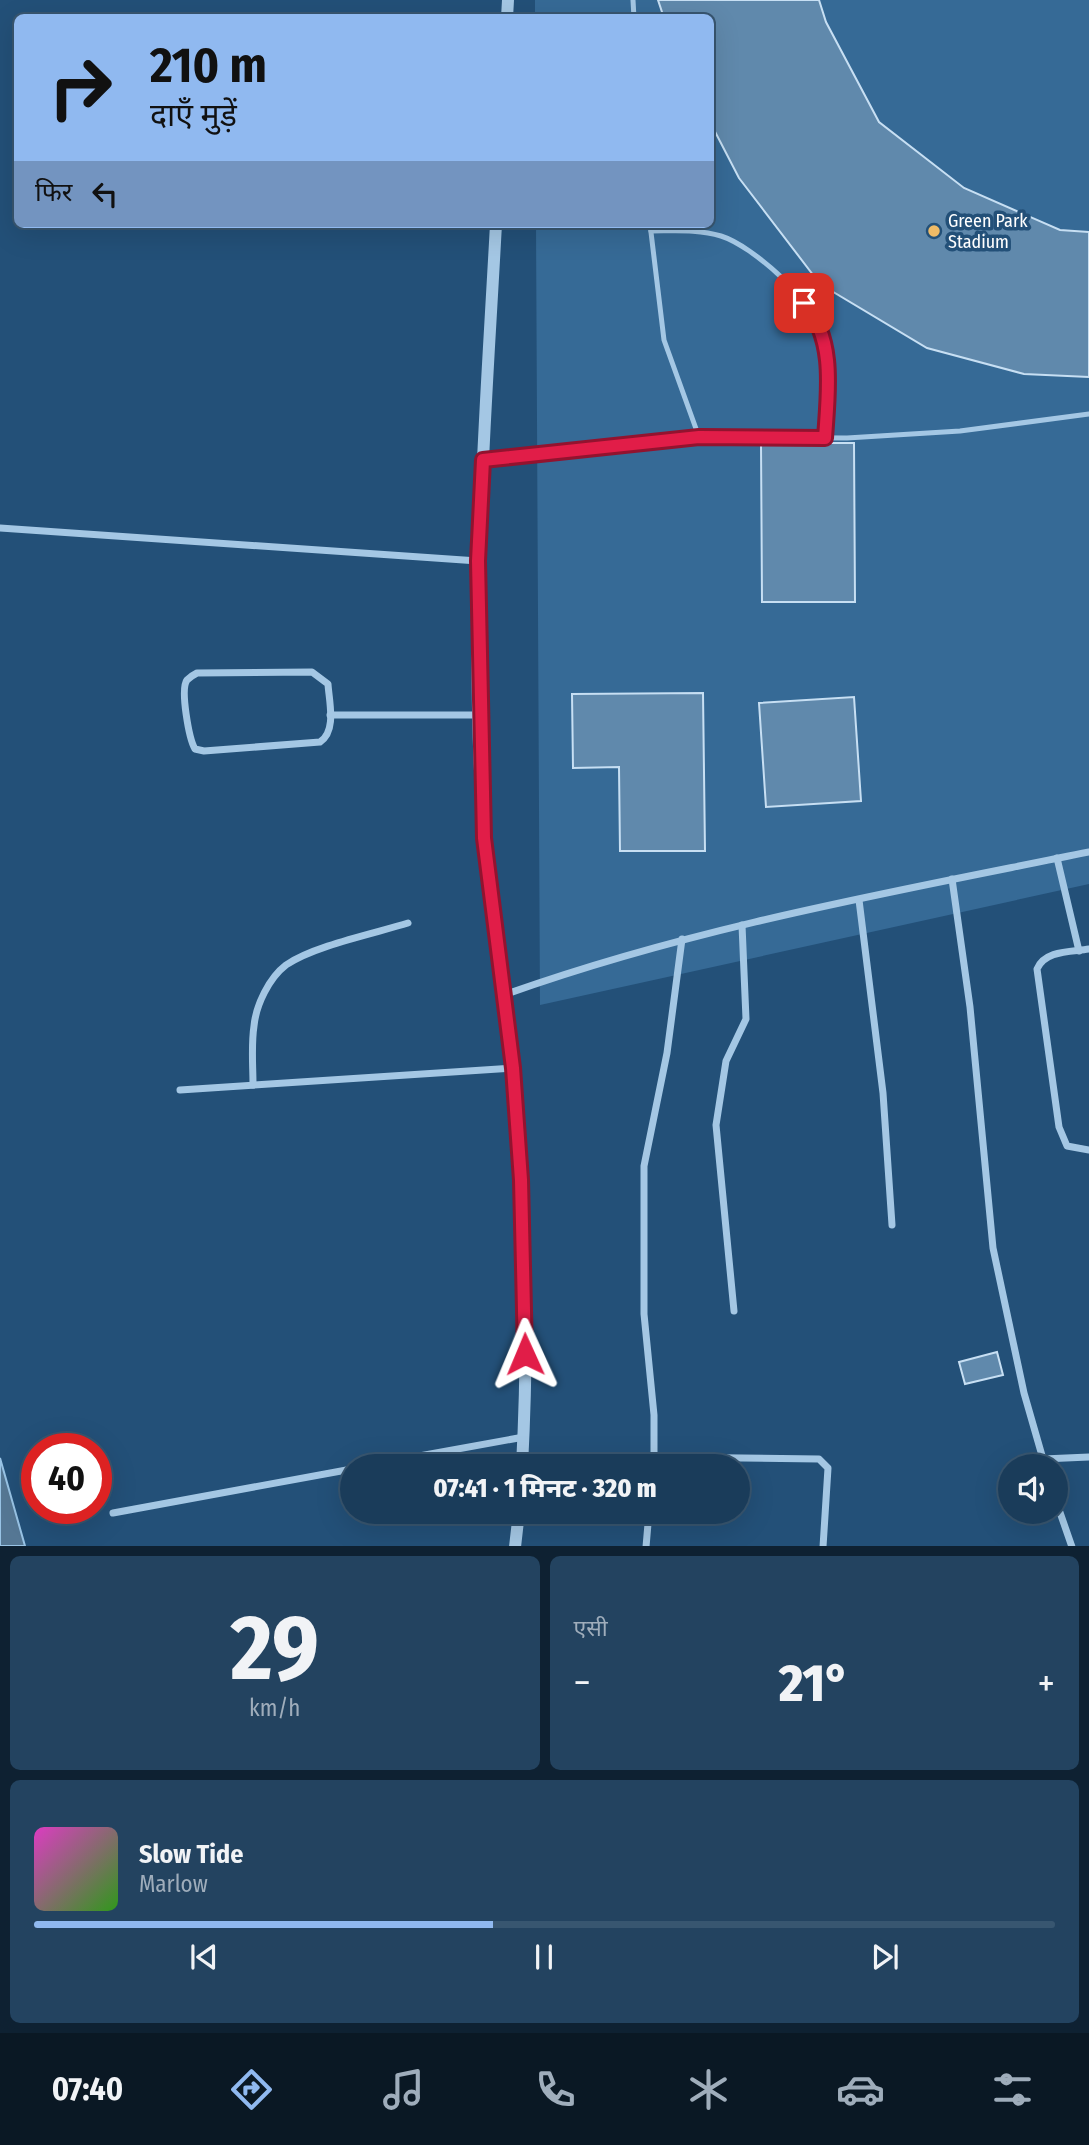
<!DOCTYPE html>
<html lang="hi">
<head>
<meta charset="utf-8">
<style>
	body { margin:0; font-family:"Fira Sans Condensed","Noto Sans Devanagari",sans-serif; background:#234360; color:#f1f3f6; height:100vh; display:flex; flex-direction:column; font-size:26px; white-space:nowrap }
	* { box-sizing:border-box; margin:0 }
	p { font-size:23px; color:#9fadbb }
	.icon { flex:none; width:38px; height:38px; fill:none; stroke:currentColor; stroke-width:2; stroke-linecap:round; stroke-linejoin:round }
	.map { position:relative; height:1546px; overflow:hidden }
	.panel { display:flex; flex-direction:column; gap:10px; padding:10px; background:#0e2132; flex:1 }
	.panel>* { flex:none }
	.banner { position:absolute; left:14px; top:14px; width:700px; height:214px; border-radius:10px; box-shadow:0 7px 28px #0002,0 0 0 2px #385670; background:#90b9f0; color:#111; overflow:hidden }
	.fabs { position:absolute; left:998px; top:1454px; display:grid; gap:14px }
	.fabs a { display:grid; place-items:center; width:70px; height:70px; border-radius:50%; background:#1a3c5a; box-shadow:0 7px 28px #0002,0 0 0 2px #385670; font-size:35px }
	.speed { position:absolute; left:21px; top:1433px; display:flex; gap:14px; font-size:35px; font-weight:700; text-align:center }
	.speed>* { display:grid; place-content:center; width:91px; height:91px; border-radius:50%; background:#1a3c5a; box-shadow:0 7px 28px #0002,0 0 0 2px #385670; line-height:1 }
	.speed .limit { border:10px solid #d22; background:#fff; color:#111 }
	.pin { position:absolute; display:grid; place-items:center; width:60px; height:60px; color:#fff; margin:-30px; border-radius:14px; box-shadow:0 4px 10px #0006 }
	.me { position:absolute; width:77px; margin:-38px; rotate:359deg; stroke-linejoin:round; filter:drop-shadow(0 0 5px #0008) }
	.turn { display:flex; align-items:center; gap:24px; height:147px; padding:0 21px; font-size:32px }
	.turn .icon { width:91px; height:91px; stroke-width:2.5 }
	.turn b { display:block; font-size:49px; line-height:60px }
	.then { display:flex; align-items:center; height:66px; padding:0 21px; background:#0003; gap:14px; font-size:26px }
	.big { font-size:52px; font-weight:800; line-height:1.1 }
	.panel .widget { flex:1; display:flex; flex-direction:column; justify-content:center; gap:10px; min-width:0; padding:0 24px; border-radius:10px; background:#234360 }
	.panel .dial { align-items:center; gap:0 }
	.dial b { font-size:91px; line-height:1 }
	.song { display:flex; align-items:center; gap:21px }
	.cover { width:84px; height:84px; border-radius:10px; background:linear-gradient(135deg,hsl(310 70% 55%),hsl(110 70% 35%)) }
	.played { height:7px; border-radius:4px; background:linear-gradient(90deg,#90b9f0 45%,#385670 45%) }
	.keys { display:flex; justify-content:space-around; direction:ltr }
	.heat { display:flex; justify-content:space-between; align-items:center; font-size:38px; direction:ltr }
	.panel .tiles { flex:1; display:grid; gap:10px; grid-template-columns:1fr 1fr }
	.widget:last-child { grid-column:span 2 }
	.trip { position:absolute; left:340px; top:1454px; width:410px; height:70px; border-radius:35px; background:#1a3c5a; box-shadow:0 7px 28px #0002,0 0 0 2px #385670; font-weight:800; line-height:70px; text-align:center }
	.menu { display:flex; height:112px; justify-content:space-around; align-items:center; background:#0a1824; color:#9fadbb }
	.menu .icon { width:49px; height:49px }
	.menu .active { color:#90b9f0 }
	.menu b { font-size:32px; color:#f1f3f6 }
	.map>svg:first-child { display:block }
</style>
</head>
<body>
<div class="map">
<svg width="1089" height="1547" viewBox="0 0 1089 1547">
	<rect width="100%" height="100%" fill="#235078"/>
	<path fill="#366a96" d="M535 0H1089V884L540 1005 536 224H710V18L535 17Z"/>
	<path fill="#557794" stroke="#98c3e5" stroke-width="2" d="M0 1458 25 1546H0Z"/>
	<g fill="#6089ac" stroke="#c7dff3" stroke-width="2">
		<path d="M658 0H819L826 22 879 122 964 188 1060 230 1089 232V377L1024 374 927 348 820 284 739 178 710 122V18H664Z"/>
		<path d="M761 443H854L855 602H762Z"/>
		<path d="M703 693 705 851H620L619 767 573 768 572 694Z"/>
		<path d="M854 697 861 801 766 807 759 703Z"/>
		<path d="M997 1352 1003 1375 965 1384 959 1362Z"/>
	</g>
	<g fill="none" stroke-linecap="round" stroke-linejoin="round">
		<g stroke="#a4c7e4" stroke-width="5">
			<path d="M633 0 634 18"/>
			<path d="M650 224 664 340 699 437"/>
			<path d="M651 231C674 231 699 229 721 236 753 246 815 302 823 335 832 368 827 405 825 438"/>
			<path d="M483 460 699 437 847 438 960 431 1089 414"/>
		</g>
		<g stroke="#a4c7e4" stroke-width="7">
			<path d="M0 528 478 561"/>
			<path d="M312 672 328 684C329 701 337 731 320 742L204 751 195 749C189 739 180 689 187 680 190 677 193 675 197 673Z"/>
			<path d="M330 715H480"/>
			<path d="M1057 858 1079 951"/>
			<path d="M952 879 970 1007 993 1248 1024 1393 1045 1466"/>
			<path d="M859 900 883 1093 892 1225"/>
			<path d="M1089 949C1071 952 1045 950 1037 969L1059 1127 1067 1146 1089 1150"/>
			<path d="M504 995C694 927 892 892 1089 852"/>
			<path d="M253 1085C253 1066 251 1045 254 1026 256 1005 269 978 286 965 313 946 376 933 408 923"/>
			<path d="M180 1090 513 1068"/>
			<path d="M734 1311 716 1125 726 1061 746 1019 742 925"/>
			<path d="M655 1457 819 1459 828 1468 823 1547"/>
			<path d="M1043 1459 1089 1457"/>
			<path d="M364 1466 524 1437"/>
			<path d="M654 1466V1415L644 1314V1166L667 1053 682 939"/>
			<path d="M1055 1498 1072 1547"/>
			<path d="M113 1513 352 1469"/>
			<path d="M646 1547 649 1512"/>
		</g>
		<g stroke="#a4c7e4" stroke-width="12">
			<path d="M507 18 508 0"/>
			<path d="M496 224C485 428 468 633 484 837 490 913 505 990 513 1066 526 1198 529 1334 522 1466"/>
			<path d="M515 1547 519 1512"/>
		</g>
	</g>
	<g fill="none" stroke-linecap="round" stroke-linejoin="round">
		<defs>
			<path id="route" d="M525 1354 521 1180 513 1068 484 838 478 561 483 460 699 437 825 438C828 393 836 339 804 303"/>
		</defs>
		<use href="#route" stroke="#92132f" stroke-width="18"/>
		<use href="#route" stroke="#e11d48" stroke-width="12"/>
	</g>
	<circle fill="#efbb67" stroke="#235078" stroke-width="2.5" cx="934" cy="231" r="7"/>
	<g text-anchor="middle" stroke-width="7" stroke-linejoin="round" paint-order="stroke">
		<g font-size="18" fill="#fff" stroke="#235078" text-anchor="start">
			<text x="948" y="227">Green Park<tspan x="948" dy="21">Stadium</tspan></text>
		</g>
	</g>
</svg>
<div class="fabs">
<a><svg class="icon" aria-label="sound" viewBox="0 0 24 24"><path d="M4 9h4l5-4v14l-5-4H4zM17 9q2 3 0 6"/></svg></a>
</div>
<div class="speed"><div class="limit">40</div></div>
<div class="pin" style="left:804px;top:303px;background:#d93025"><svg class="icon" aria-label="arrive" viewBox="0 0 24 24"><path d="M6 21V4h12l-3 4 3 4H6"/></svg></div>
<svg class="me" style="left:525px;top:1354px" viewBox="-20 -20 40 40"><path d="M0-17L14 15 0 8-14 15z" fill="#e11d48" stroke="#fff" stroke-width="4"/></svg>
<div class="trip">07:41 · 1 मिनट · 320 m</div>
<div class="banner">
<div class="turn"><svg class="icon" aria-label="right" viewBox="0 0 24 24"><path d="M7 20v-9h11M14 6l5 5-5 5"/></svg><div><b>210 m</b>दाएँ मुड़ें</div></div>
<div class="then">फिर<svg class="icon" aria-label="left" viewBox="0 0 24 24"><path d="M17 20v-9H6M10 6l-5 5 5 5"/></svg></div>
</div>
</div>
<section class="panel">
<div class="tiles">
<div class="widget dial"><b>29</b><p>km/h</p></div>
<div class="widget"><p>एसी</p>
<div class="heat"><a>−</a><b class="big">21°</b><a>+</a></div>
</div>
<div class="widget">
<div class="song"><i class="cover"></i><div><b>Slow Tide</b><p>Marlow</p></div></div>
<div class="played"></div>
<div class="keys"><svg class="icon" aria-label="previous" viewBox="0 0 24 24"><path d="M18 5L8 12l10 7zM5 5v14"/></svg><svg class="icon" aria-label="pause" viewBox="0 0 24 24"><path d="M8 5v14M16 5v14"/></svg><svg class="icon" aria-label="next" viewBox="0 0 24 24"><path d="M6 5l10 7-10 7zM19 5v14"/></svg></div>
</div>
</div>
</section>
<nav class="menu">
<b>07:40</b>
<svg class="icon active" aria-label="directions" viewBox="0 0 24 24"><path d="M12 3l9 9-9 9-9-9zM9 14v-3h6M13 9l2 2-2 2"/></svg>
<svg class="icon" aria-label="music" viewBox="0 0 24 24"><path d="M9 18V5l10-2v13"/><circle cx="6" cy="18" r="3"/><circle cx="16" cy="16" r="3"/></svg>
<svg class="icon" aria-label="phone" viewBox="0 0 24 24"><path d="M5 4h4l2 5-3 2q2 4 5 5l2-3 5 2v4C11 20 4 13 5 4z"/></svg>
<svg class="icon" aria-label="climate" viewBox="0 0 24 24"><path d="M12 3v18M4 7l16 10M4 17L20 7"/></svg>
<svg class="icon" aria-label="car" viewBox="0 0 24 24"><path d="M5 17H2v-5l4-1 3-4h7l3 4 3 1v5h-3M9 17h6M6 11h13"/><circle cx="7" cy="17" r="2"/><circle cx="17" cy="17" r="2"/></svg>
<svg class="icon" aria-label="filters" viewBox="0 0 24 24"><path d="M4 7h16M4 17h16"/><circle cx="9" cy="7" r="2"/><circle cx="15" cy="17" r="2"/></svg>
</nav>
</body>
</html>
